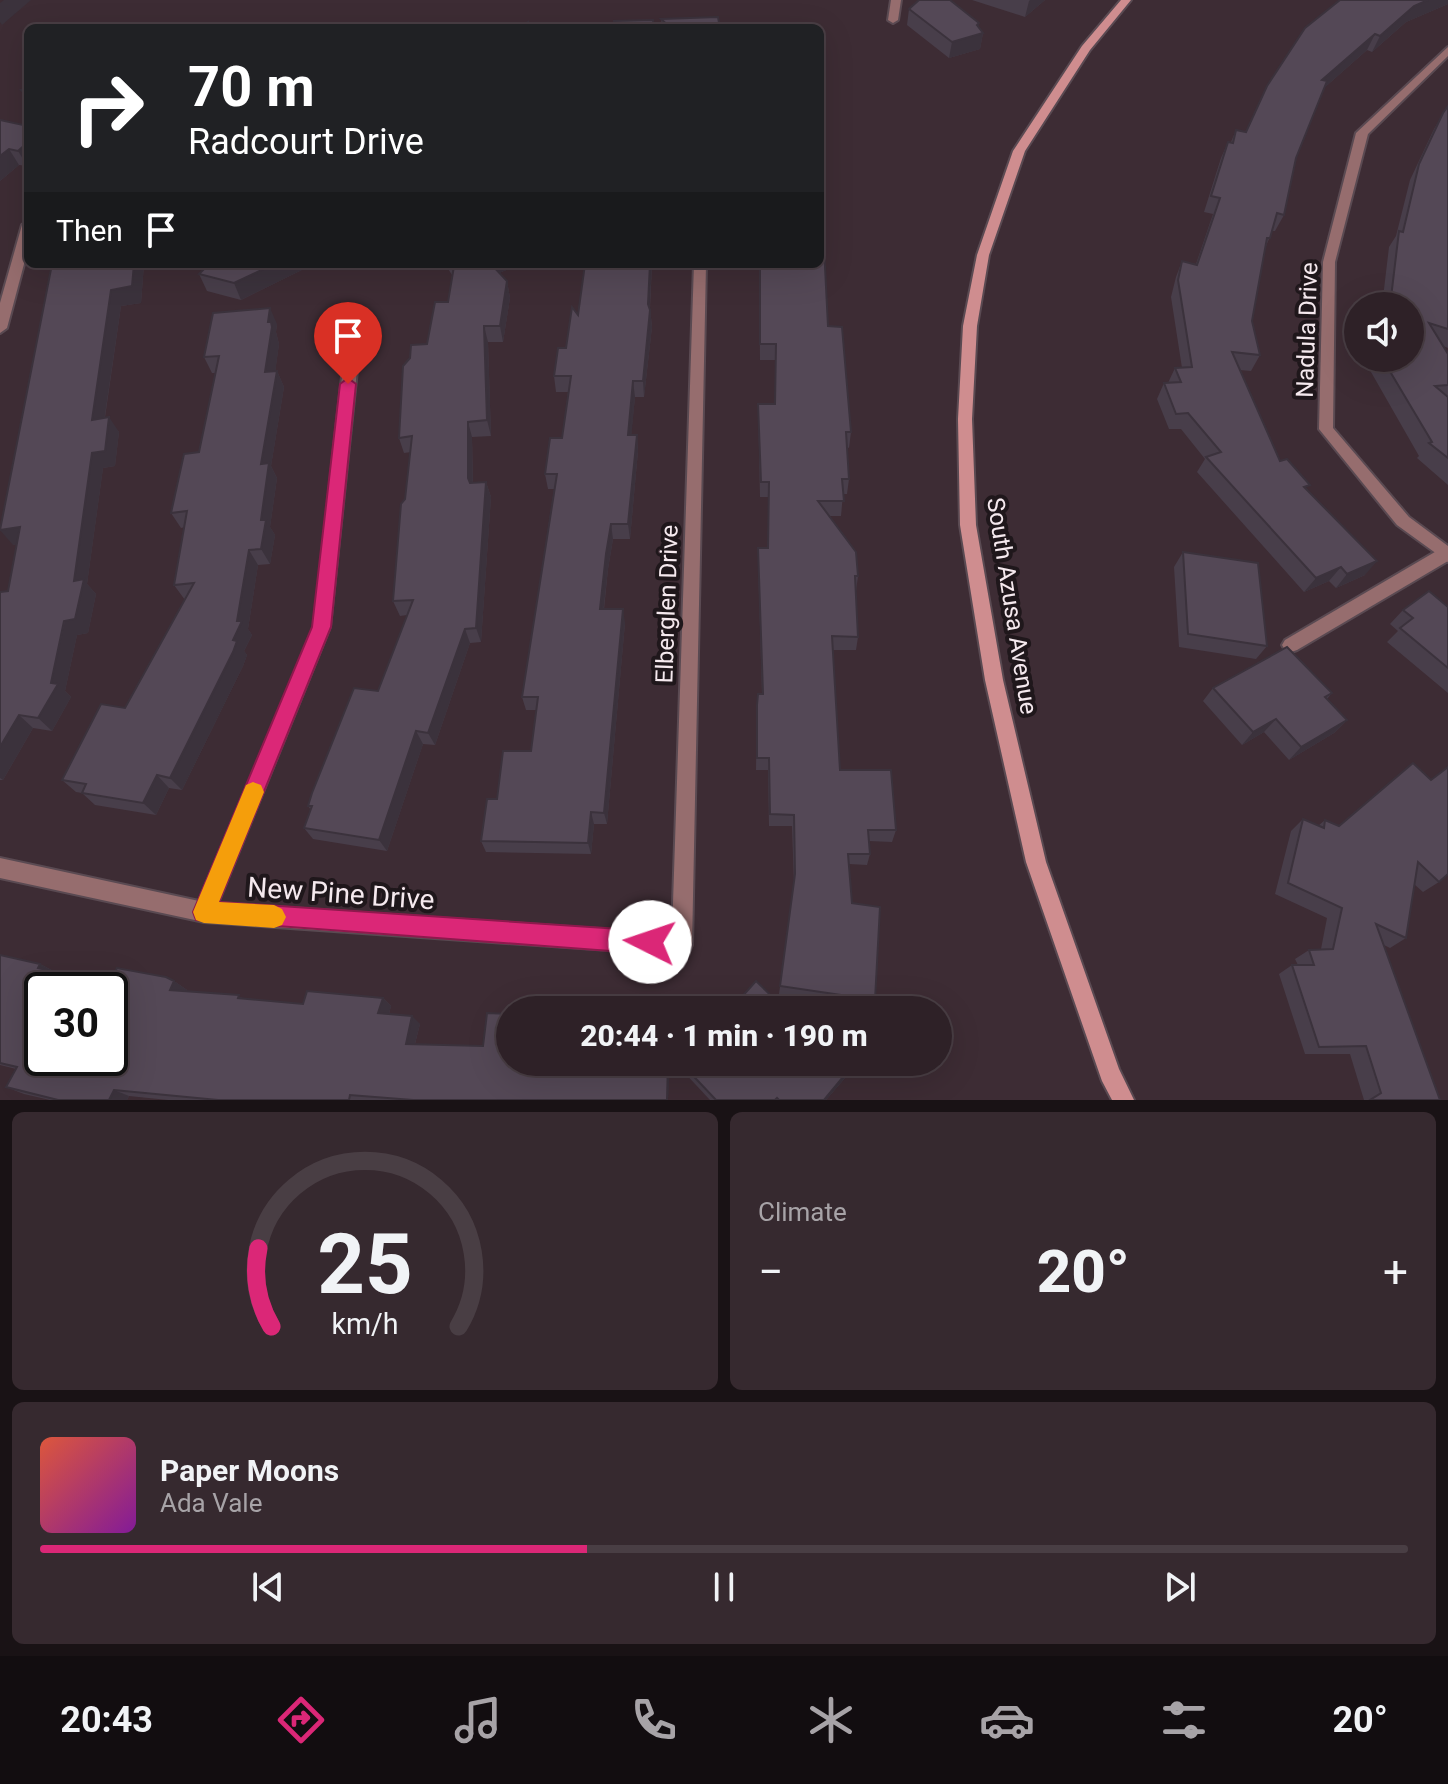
<!DOCTYPE html>
<html lang="en">
<head>
<meta charset="utf-8">
<style>
	body { margin:0; font-family:Roboto,sans-serif; background:#36292f; color:#f1f3f6; height:100vh; display:flex; flex-direction:column; font-size:30px; white-space:nowrap }
	* { box-sizing:border-box; margin:0 }
	p { font-size:26px; color:#a7a3a7 }
	.icon { flex:none; width:44px; height:44px; fill:none; stroke:currentColor; stroke-width:2; stroke-linecap:round; stroke-linejoin:round }
	.map { position:relative; height:1100px; overflow:hidden }
	.panel { display:flex; flex-direction:column; gap:12px; padding:12px; background:#191215; flex:1 }
	.panel>* { flex:none }
	.top-card { position:absolute; left:24px; top:24px; width:800px; height:244px; border-radius:12px; box-shadow:0 8px 32px #0002,0 0 0 2px #493e44; background:#202124; color:#fff; overflow:hidden }
	.controls { position:absolute; left:1344px; top:292px; display:grid; gap:16px }
	.controls a { display:grid; place-items:center; width:80px; height:80px; border-radius:50%; background:#2e2127; box-shadow:0 8px 32px #0002,0 0 0 2px #493e44; font-size:40px }
	.speed { position:absolute; left:24px; top:972px; display:flex; gap:16px; font-size:40px; font-weight:700; text-align:center }
	.speed>* { display:grid; place-content:center; width:104px; height:104px; border-radius:50%; background:#2e2127; box-shadow:0 8px 32px #0002,0 0 0 2px #493e44; line-height:1 }
	.speed .limit { border:4px solid #111; border-radius:12px; background:#fff; color:#111 }
	.pin { position:absolute; display:grid; place-items:center; width:68px; height:68px; color:#fff; margin:-82px -34px; border-radius:50% 50% 50% 0; rotate:-45deg; box-shadow:0 0 8px #0007 }
	.pin .icon { rotate:45deg }
	.me { position:absolute; width:88px; margin:-44px; rotate:274deg; stroke-linejoin:round; filter:drop-shadow(0 0 6px #0008) }
	.turn { display:flex; align-items:center; gap:28px; height:168px; padding:0 32px; font-size:36px }
	.turn .icon { width:104px; height:104px; stroke-width:2.5 }
	.turn b { display:block; font-size:56px; line-height:68px }
	.then { display:flex; align-items:center; height:76px; padding:0 32px; background:#0003; gap:16px; font-size:30px }
	.big { font-size:60px; font-weight:800; line-height:1.1 }
	.panel .widget { flex:1; display:flex; flex-direction:column; justify-content:center; gap:12px; min-width:0; padding:0 28px; border-radius:12px; background:#36292f }
	.panel .dial { align-items:center; gap:0 }
	.dial svg { height:208px; overflow:visible; fill:none; stroke:#493e44; stroke-width:7; stroke-linecap:round; text-anchor:middle }
	.dial text { fill:#f1f3f6; stroke:none }
	.song { display:flex; align-items:center; gap:24px }
	.cover { width:96px; height:96px; border-radius:12px; background:linear-gradient(135deg,hsl(10 70% 55%),hsl(290 70% 35%)) }
	.played { height:8px; border-radius:4px; background:linear-gradient(90deg,#db2777 40%,#493e44 40%) }
	.keys { display:flex; justify-content:space-around; direction:ltr }
	.heat { display:flex; justify-content:space-between; align-items:center; font-size:44px; direction:ltr }
	.panel .tiles { flex:1; display:grid; gap:12px; grid-template-columns:1fr 1fr }
	.widget:last-child { grid-column:span 2 }
	.trip { position:absolute; left:496px; top:996px; width:456px; height:80px; border-radius:40px; background:#2e2127; box-shadow:0 8px 32px #0002,0 0 0 2px #493e44; font-weight:800; line-height:80px; text-align:center }
	.tab-bar { display:flex; height:128px; justify-content:space-around; align-items:center; background:#120d10; color:#a7a3a7 }
	.tab-bar .icon { width:56px; height:56px }
	.tab-bar .selected { color:#db2777 }
	.tab-bar b { font-size:36px; color:#f1f3f6 }
	.map>svg:first-child { display:block }
</style>
</head>
<body>
<div class="map">
<svg width="1448" height="1100" viewBox="0 0 1448 1100">
	<rect width="100%" height="100%" fill="#3d2c34"/>
	<g fill="none" stroke-linecap="round" stroke-linejoin="round">
		<defs>
			<g id="lane">
				<path d="M891 0H901L898 20 893 23 888 20Z"/>
				<path d="M1448 548V561L1297 650 1291 652 1285 650 1282 645 1285 640 1440 549Z"/>
			</g>
			<g id="street">
				<path d="M1448 47V56L1368 134 1335 262 1333 428 1409 517 1448 546V562L1397 525 1319 429 1323 262 1356 133Z"/>
				<path d="M28 221V249L7 328 0 333V303L22 225Z"/>
				<path d="M694 264H706L692 945 689 952 682 955 204 922 0 878V858L199 901 314 627 348 323 355 318 362 323 330 627 218 903 672 934Z"/>
			</g>
			<path id="secondary" d="M1121 0H1131L1090 50 1025 151 989 255 977 326 972 419 976 525 1003 680 1046 862 1119 1069 1134 1100H1112L1102 1081 1026 862 985 680 960 525 958 419 963 326 977 255 1013 151 1082 46Z"/>
		</defs>
		<use href="#lane" stroke="#5a4a52" stroke-width="4"/>
		<use href="#street" stroke="#5a4a52" stroke-width="4"/>
		<use href="#secondary" stroke="#5a4a52" stroke-width="4"/>
		<use href="#lane" fill="#966d6e" fill-rule="evenodd"/>
		<use href="#street" fill="#966d6e" fill-rule="evenodd"/>
		<use href="#secondary" fill="#cf8d8f" fill-rule="evenodd"/>
	</g>
	<g fill="#483e4a">
		<path d="M972 0H1045L1025 17Z"/>
		<path d="M1340 0H1448V4L1406 22 1372 52 1367 50 1324 88 1296 158 1284 215 1275 231H1272L1265 249 1252 321 1260 355 1251 371 1240 370 1280 461 1307 489 1365 575 1336 588 1329 581 1304 592 1197 472 1205 459 1181 429H1169L1157 399 1164 383H1168L1175 368H1182L1171 297 1176 277 1182 261 1196 264 1213 214 1204 212 1221 158 1228 142H1231L1236 130 1246 132Z"/>
		<path d="M909 9 979 23 978 27 983 33 980 49 949 58 907 25Z"/>
		<path d="M661 19 720 28H662Z"/>
		<path d="M1448 106V348L1443 346 1448 354V485L1417 458 1419 456 1363 358H1410V306H1382L1389 247 1396 236 1410 180 1434 129Z"/>
		<path d="M0 120 28 126V166L19 165 0 181Z"/>
		<path d="M820 138 824 162 822 178 820 176Z"/>
		<path d="M52 264H144L141 303 121 306 105 417 119 432 115 466 103 468 87 584 96 594 88 633 77 635 65 691 71 697 52 731 33 728 3 780H0V592L8 591 17 544 13 545Z"/>
		<path d="M314 264 241 300 207 291 199 274Z"/>
		<path d="M445 264H514V267L499 273 507 281 510 298 503 342H488L491 436 472 437 473 483 486 482 491 497 481 642 470 643 435 745 423 744 387 851 313 839 304 828 311 810 308 806 378 691 407 615 400 616 393 601 411 452 404 453 399 438 427 344 448 302 452 275Z"/>
		<path d="M585 264H652L650 308 652 327 644 397H635L631 435H637L638 451 630 539H613L608 569 604 609 625 623 607 824H594L591 854 486 852 481 841 497 799 531 751 536 710H526L522 697 554 489H548L545 474 562 438 568 392H556L554 376 578 315Z"/>
		<path d="M759 264H820L828 326 851 432 849 448 847 447 849 479 847 494H843L841 516H829L858 576 856 591 858 637 856 650H833L840 770 896 830 892 842 869 841 870 854 867 865 849 864 852 903 875 1000 871 1008 779 994 794 885 792 826H769L768 770H756L757 705 762 694 758 563V548H768V497H760L758 404H775V360H760Z"/>
		<path d="M277 324 276 332 279 344 275 372 277 371 284 387 271 466 277 478 270 527 275 535 270 564 258 565 248 629 252 635 244 651 247 655 243 666 182 790 169 788 156 815 95 805 82 793 76 792 62 780 125 708 185 600 174 585 185 527 181 528 171 513 199 452 215 373H212L204 357Z"/>
		<path d="M1183 552 1267 646 1256 659 1179 647 1174 567Z"/>
		<path d="M1448 607V693L1387 642 1398 631 1390 624 1403 610Z"/>
		<path d="M1213 688 1332 693 1327 699 1347 720 1334 733 1289 760 1264 732 1242 745 1203 701Z"/>
		<path d="M1413 763 1439 882 1423 892 1414 884 1406 938 1390 948 1384 945 1440 1100H1364L1350 1054H1305L1279 974 1292 965H1298L1295 959 1309 950 1321 949 1327 918 1275 894 1291 831 1303 819 1318 826 1325 820 1339 826Z"/>
		<path d="M0 955 40 964 71 980 67 989 42 1058 174 981 187 990V991L244 998 303 1004 383 998 391 1006 389 1014 420 1024 415 1044 510 1062H669L668 1100H168L129 1096 127 1100H50L24 1094 6 1087 16 1069 0 1065Z"/>
		<path d="M681 1063 845 1078 826 1100H710L682 1070Z"/>
	</g>
	<g fill="#3b323c">
		<path d="M4 0H31L2 25 0 22V3Z"/>
		<path d="M1030 0H1045L1025 17 1029 1Z"/>
		<path d="M1428 0H1448V4L1406 22 1372 52 1380 36 1414 6Z"/>
		<path d="M979 23 977 34 983 33 980 49 949 58 952 42Z"/>
		<path d="M1375 34 1367 50 1315 96 1322 80Z"/>
		<path d="M28 142V167L18 151Z"/>
		<path d="M9 149 19 165 0 181V156Z"/>
		<path d="M134 264H144L141 303 121 306 102 435 92 420 111 290Z"/>
		<path d="M274 264H314L241 300 234 283Z"/>
		<path d="M491 264H514V267L499 273Z"/>
		<path d="M650 264H652L649 320 648 304Z"/>
		<path d="M507 281 510 298 503 342 500 326Z"/>
		<path d="M270 308 277 324 276 332 279 344 273 388 265 372 268 322Z"/>
		<path d="M650 310 652 327 644 397 643 381Z"/>
		<path d="M484 326 488 342 491 436 487 420Z"/>
		<path d="M277 371 284 387 271 466 277 478 270 527 275 535 270 564 261 549V464Z"/>
		<path d="M633 381 635 397 630 451 628 435Z"/>
		<path d="M109 417 119 432 115 466 103 468 87 584 96 594 88 633 77 635 65 691 71 697 52 731 38 718 51 683 74 581 92 453Z"/>
		<path d="M468 422 472 437 473 493 468 478Z"/>
		<path d="M637 435 638 451 630 539 628 524Z"/>
		<path d="M486 482 491 497 481 642 476 628Z"/>
		<path d="M611 524 613 539 608 569 602 623 600 609 606 554Z"/>
		<path d="M20 527 33 542 13 545 0 530Z"/>
		<path d="M249 550 258 565 248 629 252 635 244 651 247 655 243 666 182 790 170 778 233 640 237 621Z"/>
		<path d="M1377 561 1365 575 1336 588 1347 574Z"/>
		<path d="M1341 567 1329 581 1304 592 1316 578Z"/>
		<path d="M623 609 625 623 607 824 604 813Z"/>
		<path d="M465 629 470 643 435 745 428 733Z"/>
		<path d="M19 715 33 728 3 780 0 778V747Z"/>
		<path d="M1276 719 1264 732 1242 745 1253 732Z"/>
		<path d="M1347 720 1334 733 1289 760 1301 747Z"/>
		<path d="M416 731 423 744 387 851 379 840Z"/>
		<path d="M157 775 169 788 156 815 143 803Z"/>
		<path d="M591 812 594 824 591 854 588 843Z"/>
		<path d="M40 964 71 980 66 990 48 985 38 968Z"/>
		<path d="M174 981 187 990 183 998 170 990Z"/>
		<path d="M383 998 391 1006 387 1021 378 1013Z"/>
		<path d="M412 1016 420 1024 413 1051 406 1044Z"/>
		<path d="M668 1062 670 1065 668 1100H667Z"/>
		<path d="M848 1071 845 1078 826 1100H824Z"/>
		<path d="M114 1090 129 1096 127 1100H109Z"/>
	</g>
	<g fill="#544856" stroke="#3b323c" stroke-width="2">
		<path d="M919 0H950L979 23 977 25 983 33 952 42 909 9Z"/>
		<path d="M1340 0H1428L1414 6 1380 36 1375 34 1322 80 1327 81 1296 158 1284 215 1277 213 1270 238H1267L1252 321 1260 355 1232 352 1280 461 1287 459 1310 485 1304 487 1377 561 1347 574 1341 567 1316 578 1206 457 1221 452 1188 413 1176 414 1164 383 1181 382 1175 368 1192 367 1178 280 1182 261 1197 265 1220 198 1211 196 1228 142 1233 143 1236 130 1246 132 1267 86 1305 28Z"/>
		<path d="M718 17 720 28H671L661 19Z"/>
		<path d="M653 20 654 28H599L614 27V21Z"/>
		<path d="M528 22V28H518Z"/>
		<path d="M28 88V96L21 90Z"/>
		<path d="M1448 106V329L1429 323 1448 354V385L1435 386 1448 397V458L1429 443 1432 442 1382 358H1410V306H1390L1399 231 1403 232 1419 164 1443 113Z"/>
		<path d="M0 120 28 126V142L18 151 9 149 0 156Z"/>
		<path d="M820 138 824 162 820 158Z"/>
		<path d="M820 207H822L828 326 842 327 851 432H846L849 479H842L844 501H818L856 552 858 576H855L858 637 832 636 840 770H891L896 830H868L870 854H848L852 903 880 907 875 1000 780 986 795 874 794 815 770 814 769 758H757V705L758 694H763L758 548H768L769 482H761L758 404H775L776 344H760V264H820Z"/>
		<path d="M52 264H134L132 286 111 290 92 420 109 417 105 451 92 453 74 581 84 579 75 619 64 621 51 683 58 684 38 718 19 715 0 747V592L8 591 20 527 0 530Z"/>
		<path d="M209 264H274L234 283 199 274Z"/>
		<path d="M452 264H491L507 281 500 326H484L487 420 468 422V478L470 483 486 482 476 628 465 629 428 733 416 731 379 840 304 828 312 806H308L312 793 354 688 378 691 413 600 393 601 401 504 405 499 412 436 399 438 403 366 410 358 411 345 427 344 435 302H448L454 266Z"/>
		<path d="M585 264H650L648 304 650 310 643 381H633L628 435H637L628 524H611L606 554 600 609H623L604 813 591 812 588 843 481 841 487 799H497L503 751H531L538 697H522L557 474H545L550 438H562L571 376H554L558 348H566L572 307 578 315Z"/>
		<path d="M270 308 268 322H271L272 327 265 372 277 371 261 464 269 463 261 520H266L261 549 249 550 237 621H242L233 640 237 641 233 652 170 778 157 775 143 803 82 793 86 784 62 780 101 704 125 708 194 583 174 585 187 511 171 513 184 454 199 452 219 356 204 357 213 313Z"/>
		<path d="M1183 552 1258 563 1267 646 1188 634Z"/>
		<path d="M1429 591 1448 607V668L1400 628 1413 618 1403 610Z"/>
		<path d="M1287 647 1332 693 1325 697 1347 720 1301 747 1276 719 1253 732 1213 688Z"/>
		<path d="M1413 763 1431 780 1448 767V874L1439 882 1418 862 1406 938 1376 924 1440 1100H1370L1381 1093 1366 1046 1319 1047 1292 965H1314L1309 950 1333 949 1342 908 1288 883 1303 819 1324 828 1325 820 1339 826Z"/>
		<path d="M0 955 40 964 38 968 56 972 48 985 70 990H42V1058H110V990H105L117 968 166 977 174 981 170 990 239 995 238 998 303 1004 307 991 383 998 378 1013 412 1016 406 1044 483 1046 487 1013 510 1014V1062H668L667 1100H413L350 1095 349 1100H218L114 1090 109 1100H58L6 1087 17 1067 0 1063Z"/>
		<path d="M756 981 786 1010H730Z"/>
		<path d="M683 1062H839L848 1071 824 1100H779L777 1098 775 1100H716L681 1063Z"/>
	</g>
	<path fill="#db2777" stroke="#8e194d" stroke-width="2" d="M348 378 356 384 331 627 219 902 650 931 658 934 661 942 658 951 650 954 196 920 193 912 312 627 340 384Z"/>
	<path fill="#f59e0b" d="M253 782 261 785 264 792 219 902 274 905 282 909 286 917 282 925 274 928 204 923 196 920 193 912 246 785Z"/>
	<g text-anchor="middle" stroke-width="8" stroke-linejoin="round" paint-order="stroke">
		<g font-size="24" fill="#f5e9ee" stroke="#1f171b">
			<text transform="translate(1307 330) rotate(-88)" y="8">Nadula Drive</text>
			<text transform="translate(667 604) rotate(-88)" y="8">Elberglen Drive</text>
			<text transform="translate(1012 606) rotate(81)" y="8">South Azusa Avenue</text>
		</g>
		<g font-size="28" fill="#f5e9ee" stroke="#1f171b">
			<text transform="translate(341 893) rotate(4)" y="10">New Pine Drive</text>
		</g>
	</g>
</svg>
<div class="controls">
<a><svg class="icon" aria-label="sound" viewBox="0 0 24 24"><path d="M4 9h4l5-4v14l-5-4H4zM17 9q2 3 0 6"/></svg></a>
</div>
<div class="speed"><div class="limit">30</div></div>
<div class="pin" style="left:348px;top:384px;background:#d93025"><svg class="icon" aria-label="arrive" viewBox="0 0 24 24"><path d="M6 21V4h12l-3 4 3 4H6"/></svg></div>
<svg class="me" style="left:650px;top:942px" viewBox="-20 -20 40 40"><circle r="19" fill="#fff"/><path d="M0-13L10 11 0 6-10 11z" fill="#db2777"/></svg>
<div class="trip">20:44 · 1 min · 190 m</div>
<div class="top-card">
<div class="turn"><svg class="icon" aria-label="right" viewBox="0 0 24 24"><path d="M7 20v-9h11M14 6l5 5-5 5"/></svg><div><b>70 m</b>Radcourt Drive</div></div>
<div class="then">Then<svg class="icon" aria-label="arrive" viewBox="0 0 24 24"><path d="M6 21V4h12l-3 4 3 4H6"/></svg></div>
</div>
</div>
<section class="panel">
<div class="tiles">
<div class="widget dial"><svg viewBox="0 0 100 80">
<path d="M14 69A42 42 0 1 1 86 69"/>
<path d="M14 69A42 42 0 0 1 9 39" stroke="#db2777"/>
<text x="50" y="56" font-size="32" font-weight="700">25</text>
<text x="50" y="72" font-size="11">km/h</text>
</svg></div>
<div class="widget"><p>Climate</p>
<div class="heat"><a>−</a><b class="big">20°</b><a>+</a></div>
</div>
<div class="widget">
<div class="song"><i class="cover"></i><div><b>Paper Moons</b><p>Ada Vale</p></div></div>
<div class="played"></div>
<div class="keys"><svg class="icon" aria-label="previous" viewBox="0 0 24 24"><path d="M18 5L8 12l10 7zM5 5v14"/></svg><svg class="icon" aria-label="pause" viewBox="0 0 24 24"><path d="M8 5v14M16 5v14"/></svg><svg class="icon" aria-label="next" viewBox="0 0 24 24"><path d="M6 5l10 7-10 7zM19 5v14"/></svg></div>
</div>
</div>
</section>
<nav class="tab-bar">
<b>20:43</b>
<svg class="icon selected" aria-label="directions" viewBox="0 0 24 24"><path d="M12 3l9 9-9 9-9-9zM9 14v-3h6M13 9l2 2-2 2"/></svg>
<svg class="icon" aria-label="music" viewBox="0 0 24 24"><path d="M9 18V5l10-2v13"/><circle cx="6" cy="18" r="3"/><circle cx="16" cy="16" r="3"/></svg>
<svg class="icon" aria-label="phone" viewBox="0 0 24 24"><path d="M5 4h4l2 5-3 2q2 4 5 5l2-3 5 2v4C11 20 4 13 5 4z"/></svg>
<svg class="icon" aria-label="climate" viewBox="0 0 24 24"><path d="M12 3v18M4 7l16 10M4 17L20 7"/></svg>
<svg class="icon" aria-label="car" viewBox="0 0 24 24"><path d="M5 17H2v-5l4-1 3-4h7l3 4 3 1v5h-3M9 17h6M6 11h13"/><circle cx="7" cy="17" r="2"/><circle cx="17" cy="17" r="2"/></svg>
<svg class="icon" aria-label="filters" viewBox="0 0 24 24"><path d="M4 7h16M4 17h16"/><circle cx="9" cy="7" r="2"/><circle cx="15" cy="17" r="2"/></svg>
<b>20°</b>
</nav>
</body>
</html>
